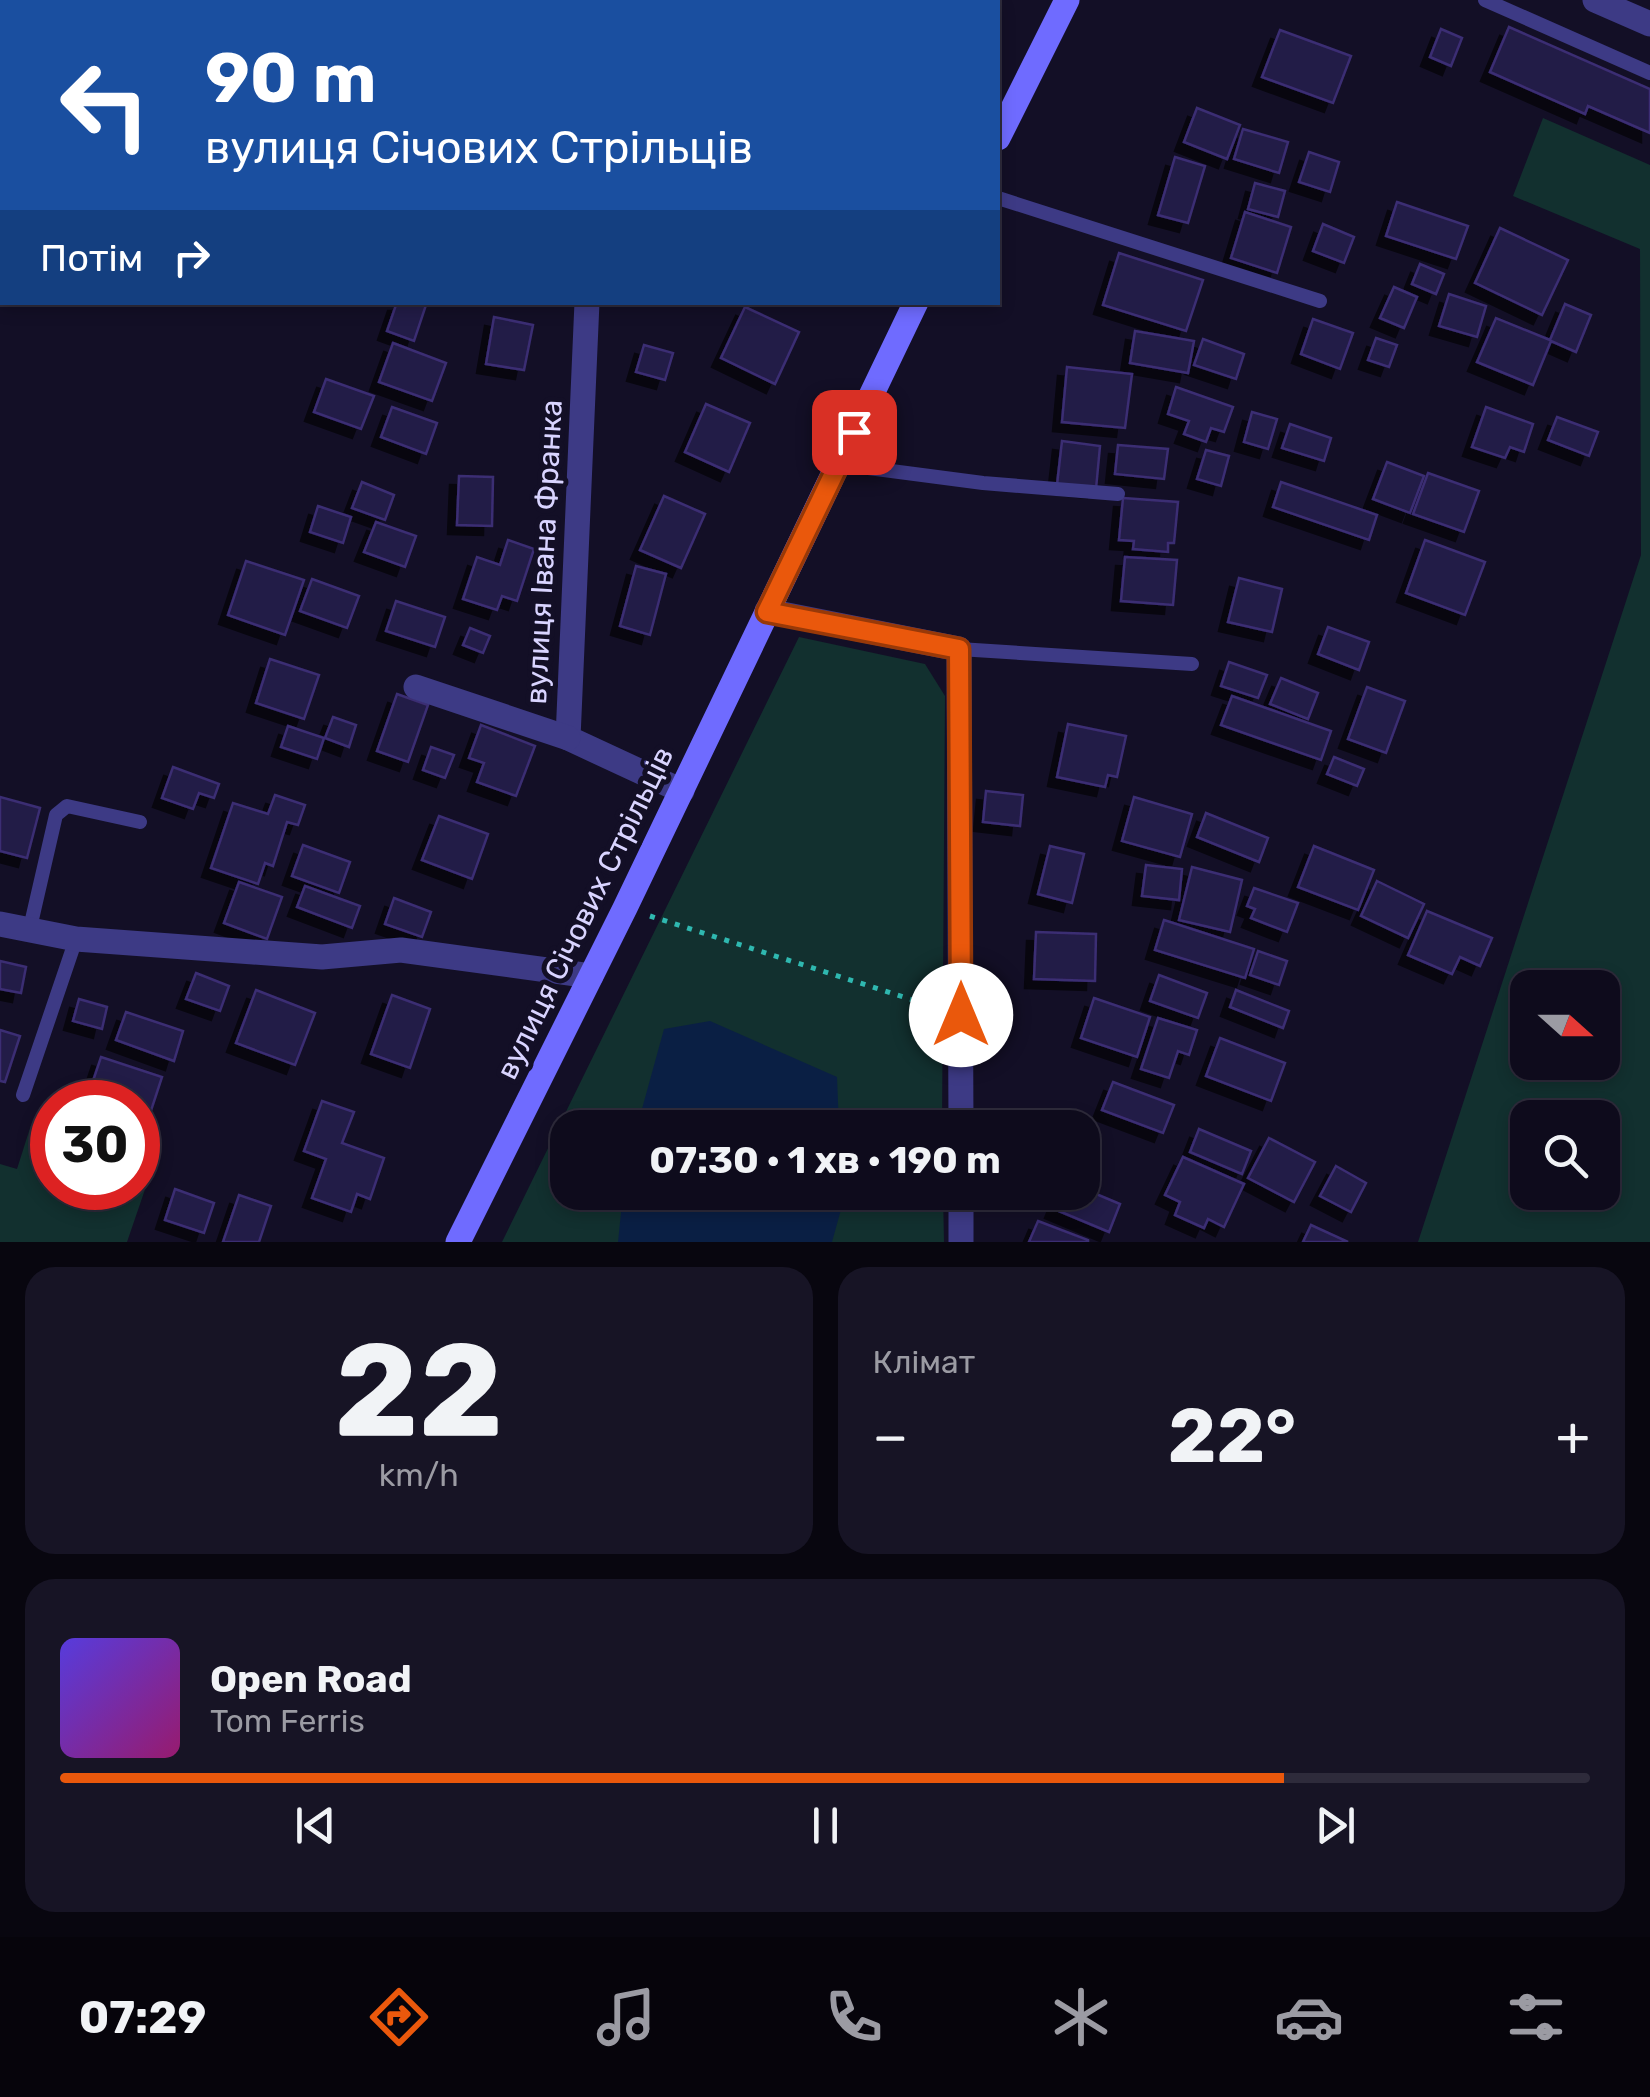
<!DOCTYPE html>
<html lang="uk">
<head>
<meta charset="utf-8">
<style>
	body { margin:0; font-family:Rubik,sans-serif; background:#171425; color:#f1f3f6; height:100vh; display:flex; flex-direction:column; font-size:38px; white-space:nowrap }
	* { box-sizing:border-box; margin:0 }
	p { font-size:32px; color:#9b9ba3 }
	.icon { flex:none; width:55px; height:55px; fill:none; stroke:currentColor; stroke-width:2; stroke-linecap:round; stroke-linejoin:round }
	.map { position:relative; height:1242px; overflow:hidden }
	.panel { display:flex; flex-direction:column; gap:25px; padding:25px; background:#08060f; flex:1 }
	.panel>* { flex:none }
	.guide { position:absolute; left:0px; top:0px; width:1000px; height:305px; box-shadow:0 5px 15px #0003,0 0 0 2px #2e2b3b; background:#1a4fa0; color:#fff; overflow:hidden }
	.needle { width:65px; rotate:111deg }
	.fabs { position:absolute; left:1510px; top:970px; display:grid; gap:20px }
	.fabs a { display:grid; place-items:center; width:110px; height:110px; border-radius:20px; background:#0e0b1c; box-shadow:0 5px 15px #0003,0 0 0 2px #2e2b3b; font-size:50px }
	.speed { position:absolute; left:30px; top:1080px; display:flex; gap:20px; font-size:50px; font-weight:700; text-align:center }
	.speed>* { display:grid; place-content:center; width:130px; height:130px; border-radius:50%; background:#0e0b1c; box-shadow:0 5px 15px #0003,0 0 0 2px #2e2b3b; line-height:1 }
	.speed .limit { border:15px solid #d22; background:#fff; color:#111 }
	.pin { position:absolute; display:grid; place-items:center; width:85px; height:85px; color:#fff; margin:-42px; border-radius:20px; box-shadow:0 5px 15px #0006 }
	.me { position:absolute; width:110px; margin:-55px; rotate:0deg; stroke-linejoin:round; filter:drop-shadow(0 0 8px #0008) }
	.turn { display:flex; align-items:center; gap:35px; height:210px; padding:0 40px; font-size:45px }
	.turn .icon { width:130px; height:130px; stroke-width:2.5 }
	.turn b { display:block; font-size:70px; line-height:85px }
	.then { display:flex; align-items:center; height:95px; padding:0 40px; background:#0003; gap:20px; font-size:38px }
	.big { font-size:75px; font-weight:700; line-height:1.1 }
	.panel .tile { flex:1; display:flex; flex-direction:column; justify-content:center; gap:15px; min-width:0; padding:0 35px; border-radius:30px; background:#171425 }
	.panel .dial { align-items:center; gap:0 }
	.dial b { font-size:130px; line-height:1 }
	.song { display:flex; align-items:center; gap:30px }
	.cover { width:120px; height:120px; border-radius:15px; background:linear-gradient(135deg,hsl(250 70% 55%),hsl(320 70% 35%)) }
	.played { height:10px; border-radius:5px; background:linear-gradient(90deg,#ea580c 80%,#2e2b3b 80%) }
	.keys { display:flex; justify-content:space-around; direction:ltr }
	.heat { display:flex; justify-content:space-between; align-items:center; font-size:55px; direction:ltr }
	.panel .tiles { flex:1; display:grid; gap:25px; grid-template-columns:1fr 1fr }
	.tile:last-child { grid-column:span 2 }
	.trip { position:absolute; left:550px; top:1110px; width:550px; height:100px; border-radius:30px; background:#0e0b1c; box-shadow:0 5px 15px #0003,0 0 0 2px #2e2b3b; font-weight:700; line-height:100px; text-align:center }
	.dock { display:flex; height:160px; justify-content:space-around; align-items:center; background:#06040b; color:#9b9ba3 }
	.dock .icon { width:70px; height:70px }
	.dock .on { color:#ea580c }
	.dock b { font-size:45px; color:#f1f3f6 }
	.map>svg:first-child { display:block }
</style>
</head>
<body>
<div class="map">
<svg width="1650" height="1242" viewBox="0 0 1650 1242">
	<defs>
		<filter id="shadow"><feDropShadow dx="-9" dy="9" stdDeviation="0" flood-color="#0009"/></filter>
	</defs>
	<rect width="100%" height="100%" fill="#130f26"/>
	<g fill="#12302f" fill-rule="evenodd">
		<path d="M1543 118 1650 165V1242H1418L1641 555 1640 249 1513 196ZM1528 988H1602V1062H1528ZM1528 1118H1602V1192H1528Z"/>
		<path d="M799 637 925 664 945 696 942 1127 568 1128V1192L943 1193 944 1242H502Z"/>
		<path d="M31 1125 52 1132V1188H138V1163L152 1169 127 1242H0V1164L17 1169Z"/>
	</g>
	<g fill="#0a1f44">
		<path d="M710 1021 837 1077 839 1127H637L664 1029Z"/>
		<path d="M623 1193H841L842 1206 832 1242H618Z"/>
	</g>
	<g fill="#241b47" stroke="#3b2d73" stroke-width="2.5" filter="url(#shadow)">
		<path d="M1509 27 1650 89V133L1588 106 1585 114 1490 72Z"/>
		<path d="M1441 29 1462 38 1451 66 1430 57Z"/>
		<path d="M1280 30 1351 56 1333 103 1262 77Z"/>
		<path d="M1197 108 1240 125 1227 159 1184 142Z"/>
		<path d="M1243 129 1288 142 1279 173 1234 159Z"/>
		<path d="M1309 152 1339 162 1330 192 1299 182Z"/>
		<path d="M1175 157 1205 166 1188 223 1158 215Z"/>
		<path d="M1255 183 1285 191 1278 217 1248 209Z"/>
		<path d="M1397 202 1468 226 1456 259 1386 236Z"/>
		<path d="M1245 212 1291 227 1277 273 1231 258Z"/>
		<path d="M1323 224 1354 237 1344 263 1313 251Z"/>
		<path d="M1500 228 1568 260 1542 315 1475 283Z"/>
		<path d="M1119 253 1203 280 1186 331 1103 305Z"/>
		<path d="M1420 264 1444 274 1436 294 1412 284Z"/>
		<path d="M1394 287 1417 297 1404 328 1380 318Z"/>
		<path d="M1449 294 1486 306 1477 337 1439 326Z"/>
		<path d="M397 302H427L414 341 387 331Z"/>
		<path d="M1565 304 1591 315 1576 352 1551 341 1533 385 1477 362 1496 318 1550 340Z"/>
		<path d="M745 307 799 332 775 384 721 358Z"/>
		<path d="M494 317 533 325 524 370 486 364Z"/>
		<path d="M1313 319 1353 333 1340 369 1301 354Z"/>
		<path d="M1135 331 1194 341 1188 373 1130 363Z"/>
		<path d="M1376 338 1397 345 1389 367 1368 360Z"/>
		<path d="M1203 339 1244 354 1236 379 1194 365Z"/>
		<path d="M393 343 446 363 432 401 379 382Z"/>
		<path d="M644 345 673 353 665 380 636 372Z"/>
		<path d="M1067 367 1132 374 1125 428 1062 422Z"/>
		<path d="M326 379 374 396 361 429 314 412Z"/>
		<path d="M1176 387 1233 407 1224 432 1211 428 1206 442 1184 434 1189 421 1168 414Z"/>
		<path d="M706 404 750 423 729 472 685 452Z"/>
		<path d="M392 407 437 423 426 454 381 437Z"/>
		<path d="M1486 407 1533 424 1524 452 1510 447 1505 458 1472 447Z"/>
		<path d="M1252 412 1277 419 1268 449 1244 442Z"/>
		<path d="M1557 417 1598 432 1589 456 1548 440Z"/>
		<path d="M1290 424 1331 438 1324 461 1282 448Z"/>
		<path d="M1062 441 1100 446 1096 489 1057 485Z"/>
		<path d="M1118 445 1168 449 1164 479 1115 474Z"/>
		<path d="M1206 450 1229 456 1221 486 1197 479Z"/>
		<path d="M1387 462 1424 476 1410 513 1373 499Z"/>
		<path d="M1428 473 1479 491 1464 532 1413 514Z"/>
		<path d="M459 476 493 477 492 526 457 525Z"/>
		<path d="M362 482 394 495 385 520 352 508Z"/>
		<path d="M1281 482 1377 515 1369 540 1273 507Z"/>
		<path d="M664 496 705 514 681 568 640 550Z"/>
		<path d="M1123 498 1178 502 1174 543H1168V552L1133 549 1134 541 1119 540Z"/>
		<path d="M318 506 351 517 343 543 310 532Z"/>
		<path d="M376 522 416 536 405 567 364 552Z"/>
		<path d="M508 540 534 549 517 601 502 596 497 610 463 599 477 557 500 565Z"/>
		<path d="M1425 540 1485 562 1465 615 1406 593Z"/>
		<path d="M1125 557 1177 560 1173 605 1121 601Z"/>
		<path d="M246 561 304 580 285 635 228 615Z"/>
		<path d="M636 566 666 574 650 635 620 626Z"/>
		<path d="M1239 578 1282 589 1272 632 1228 622Z"/>
		<path d="M312 579 359 596 347 628 300 611Z"/>
		<path d="M396 601 445 617 435 647 386 631Z"/>
		<path d="M1328 627 1369 642 1359 670 1318 654Z"/>
		<path d="M470 628 490 636 483 653 463 645Z"/>
		<path d="M270 659 319 675 304 719 256 703Z"/>
		<path d="M1229 662 1267 675 1258 698 1221 686Z"/>
		<path d="M1281 678 1318 693 1308 719 1270 704Z"/>
		<path d="M1367 687 1405 701 1386 753 1348 739Z"/>
		<path d="M397 694 428 705 408 762 377 751Z"/>
		<path d="M1232 696 1331 731 1321 760 1221 725Z"/>
		<path d="M333 717 356 725 349 747 325 738Z"/>
		<path d="M1068 724 1126 736 1117 777 1108 775 1105 787 1057 777Z"/>
		<path d="M481 725 535 746 516 796 477 782 484 763 469 758Z"/>
		<path d="M288 726 324 738 317 759 281 747Z"/>
		<path d="M431 747 454 755 445 778 423 770Z"/>
		<path d="M1334 757 1364 769 1357 786 1327 774Z"/>
		<path d="M173 767 219 784 214 798 199 793 193 809 162 798Z"/>
		<path d="M986 791 1023 795 1020 826 983 822Z"/>
		<path d="M275 795 305 805 298 825 287 822 273 866 265 863 258 884 211 868 233 803 268 814Z"/>
		<path d="M0 797 40 808 27 858 0 851Z"/>
		<path d="M1134 797 1192 814 1180 857 1122 841Z"/>
		<path d="M1206 813 1268 838 1259 862 1197 837Z"/>
		<path d="M439 816 488 834 472 879 422 860Z"/>
		<path d="M303 845 350 862 339 893 292 876Z"/>
		<path d="M1050 846 1084 854 1072 903 1038 894Z"/>
		<path d="M1314 846 1374 870 1358 910 1298 887Z"/>
		<path d="M1146 865 1182 869 1179 900 1142 896Z"/>
		<path d="M1192 867 1242 880 1230 932 1179 920Z"/>
		<path d="M1377 881 1424 904 1408 938 1361 916Z"/>
		<path d="M239 882 282 897 267 939 224 923Z"/>
		<path d="M305 886 360 906 352 928 297 907Z"/>
		<path d="M1254 888 1298 903 1287 932 1251 918 1255 909 1247 906Z"/>
		<path d="M394 898 431 912 422 937 385 924Z"/>
		<path d="M1427 911 1492 938 1480 966 1460 957 1452 974 1408 955Z"/>
		<path d="M1164 920 1254 949 1245 978 1155 950Z"/>
		<path d="M1036 932 1096 934 1095 981 1034 979Z"/>
		<path d="M1258 951 1287 961 1279 985 1250 975Z"/>
		<path d="M0 961 26 967 21 993 0 989Z"/>
		<path d="M196 973 229 986 220 1011 186 999Z"/>
		<path d="M1159 975 1207 993 1198 1018 1150 1001Z"/>
		<path d="M256 990 315 1013 295 1065 236 1043Z"/>
		<path d="M1236 990 1289 1011 1283 1028 1230 1007Z"/>
		<path d="M392 995 430 1009 410 1068 371 1054Z"/>
		<path d="M1094 998 1150 1017 1137 1057 1081 1038Z"/>
		<path d="M79 999 107 1007 102 1029 73 1021Z"/>
		<path d="M126 1012 183 1031 174 1061 116 1040Z"/>
		<path d="M1158 1018 1197 1030 1189 1055 1178 1051 1169 1078 1141 1069Z"/>
		<path d="M0 1030 20 1036 5 1082 0 1081Z"/>
		<path d="M1220 1038 1285 1063 1271 1101 1206 1076Z"/>
		<path d="M101 1057 162 1077 144 1132 138 1129V1102H86Z"/>
		<path d="M1113 1082 1174 1105 1163 1133 1102 1110Z"/>
		<path d="M322 1101 354 1112 342 1143 384 1158 370 1199 357 1194 351 1212 312 1198 326 1159 304 1151Z"/>
		<path d="M1199 1129 1251 1151 1242 1174 1190 1152Z"/>
		<path d="M1269 1138 1315 1162 1294 1202 1248 1178Z"/>
		<path d="M1183 1157 1244 1184 1224 1227 1208 1219 1204 1228 1175 1215 1180 1202 1165 1195Z"/>
		<path d="M1336 1166 1366 1183 1351 1212 1320 1196Z"/>
		<path d="M1082 1188 1120 1204 1109 1232 1054 1209 1061 1192H1082Z"/>
		<path d="M175 1189 214 1203 204 1233 165 1220Z"/>
		<path d="M239 1195 271 1206 259 1242H223Z"/>
		<path d="M1038 1221 1088 1240V1242H1029Z"/>
		<path d="M1311 1225 1348 1242H1303Z"/>
	</g>
	<g fill="none" stroke-linecap="round" stroke-linejoin="round">
		<path stroke="#2fb8b0" stroke-width="5" stroke-dasharray="5 8" stroke-linecap="butt" d="M650 916 935 1007"/>
		<g stroke="#3d3a85" stroke-width="14">
			<path d="M1485 0 1650 73"/>
			<path d="M998 198 1320 301"/>
			<path d="M838 464 983 483 1118 494"/>
			<path d="M959 649 1192 664"/>
			<path d="M30 928 56 815 67 806 140 822"/>
			<path d="M23 1095 76 939"/>
		</g>
		<g stroke="#3d3a85" stroke-width="25">
			<path d="M1595 0 1650 24"/>
			<path d="M655 2 656 0"/>
			<path d="M587 302 568 738 682 791"/>
			<path d="M767 611 959 649 961 1128"/>
			<path d="M416 687 568 738"/>
			<path d="M0 924 76 939 322 957 401 950 591 976"/>
			<path d="M961 1242V1192"/>
		</g>
		<g stroke="#6f6bff" stroke-width="25">
			<path d="M998 138 1067 0"/>
			<path d="M458 1242 625 908 916 302"/>
		</g>
	</g>
	<g fill="none" stroke-linecap="round" stroke-linejoin="round">
		<defs>
			<path id="route" d="M854 432 767 612 959 649 961 1015"/>
		</defs>
		<use href="#route" stroke="#983908" stroke-width="25"/>
		<use href="#route" stroke="#ea580c" stroke-width="18"/>
	</g>
	<g text-anchor="middle" stroke-width="10" stroke-linejoin="round" paint-order="stroke">
		<g font-size="30" fill="#d9d4ff" stroke="#130f26">
			<text transform="translate(544 552) rotate(-87)" y="10">вулиця Івана Франка</text>
			<text transform="translate(585 913) rotate(-64)" y="10">вулиця Січових Стрільців</text>
		</g>
	</g>
</svg>
<div class="fabs">
<a><svg class="needle" viewBox="-14 -14 28 28"><path d="M0-13l5 13h-10z" fill="#e53935"/><path d="M0 13l5-13h-10z" fill="#9b9ba3"/></svg></a>
<a><svg class="icon" aria-label="search" viewBox="0 0 24 24"><circle cx="10" cy="10" r="6"/><path d="M15 15l6 6"/></svg></a>
</div>
<div class="speed"><div class="limit">30</div></div>
<div class="pin" style="left:854px;top:432px;background:#d93025"><svg class="icon" aria-label="arrive" viewBox="0 0 24 24"><path d="M6 21V4h12l-3 4 3 4H6"/></svg></div>
<svg class="me" style="left:961px;top:1015px" viewBox="-20 -20 40 40"><circle r="19" fill="#fff"/><path d="M0-13L10 11 0 6-10 11z" fill="#ea580c"/></svg>
<div class="trip">07:30 · 1 хв · 190 m</div>
<div class="guide">
<div class="turn"><svg class="icon" aria-label="left" viewBox="0 0 24 24"><path d="M17 20v-9H6M10 6l-5 5 5 5"/></svg><div><b>90 m</b>вулиця Січових Стрільців</div></div>
<div class="then">Потім<svg class="icon" aria-label="right" viewBox="0 0 24 24"><path d="M7 20v-9h11M14 6l5 5-5 5"/></svg></div>
</div>
</div>
<section class="panel">
<div class="tiles">
<div class="tile dial"><b>22</b><p>km/h</p></div>
<div class="tile"><p>Клімат</p>
<div class="heat"><a>−</a><b class="big">22°</b><a>+</a></div>
</div>
<div class="tile">
<div class="song"><i class="cover"></i><div><b>Open Road</b><p>Tom Ferris</p></div></div>
<div class="played"></div>
<div class="keys"><svg class="icon" aria-label="previous" viewBox="0 0 24 24"><path d="M18 5L8 12l10 7zM5 5v14"/></svg><svg class="icon" aria-label="pause" viewBox="0 0 24 24"><path d="M8 5v14M16 5v14"/></svg><svg class="icon" aria-label="next" viewBox="0 0 24 24"><path d="M6 5l10 7-10 7zM19 5v14"/></svg></div>
</div>
</div>
</section>
<nav class="dock">
<b>07:29</b>
<svg class="icon on" aria-label="directions" viewBox="0 0 24 24"><path d="M12 3l9 9-9 9-9-9zM9 14v-3h6M13 9l2 2-2 2"/></svg>
<svg class="icon" aria-label="music" viewBox="0 0 24 24"><path d="M9 18V5l10-2v13"/><circle cx="6" cy="18" r="3"/><circle cx="16" cy="16" r="3"/></svg>
<svg class="icon" aria-label="phone" viewBox="0 0 24 24"><path d="M5 4h4l2 5-3 2q2 4 5 5l2-3 5 2v4C11 20 4 13 5 4z"/></svg>
<svg class="icon" aria-label="climate" viewBox="0 0 24 24"><path d="M12 3v18M4 7l16 10M4 17L20 7"/></svg>
<svg class="icon" aria-label="car" viewBox="0 0 24 24"><path d="M5 17H2v-5l4-1 3-4h7l3 4 3 1v5h-3M9 17h6M6 11h13"/><circle cx="7" cy="17" r="2"/><circle cx="17" cy="17" r="2"/></svg>
<svg class="icon" aria-label="filters" viewBox="0 0 24 24"><path d="M4 7h16M4 17h16"/><circle cx="9" cy="7" r="2"/><circle cx="15" cy="17" r="2"/></svg>
</nav>
</body>
</html>
